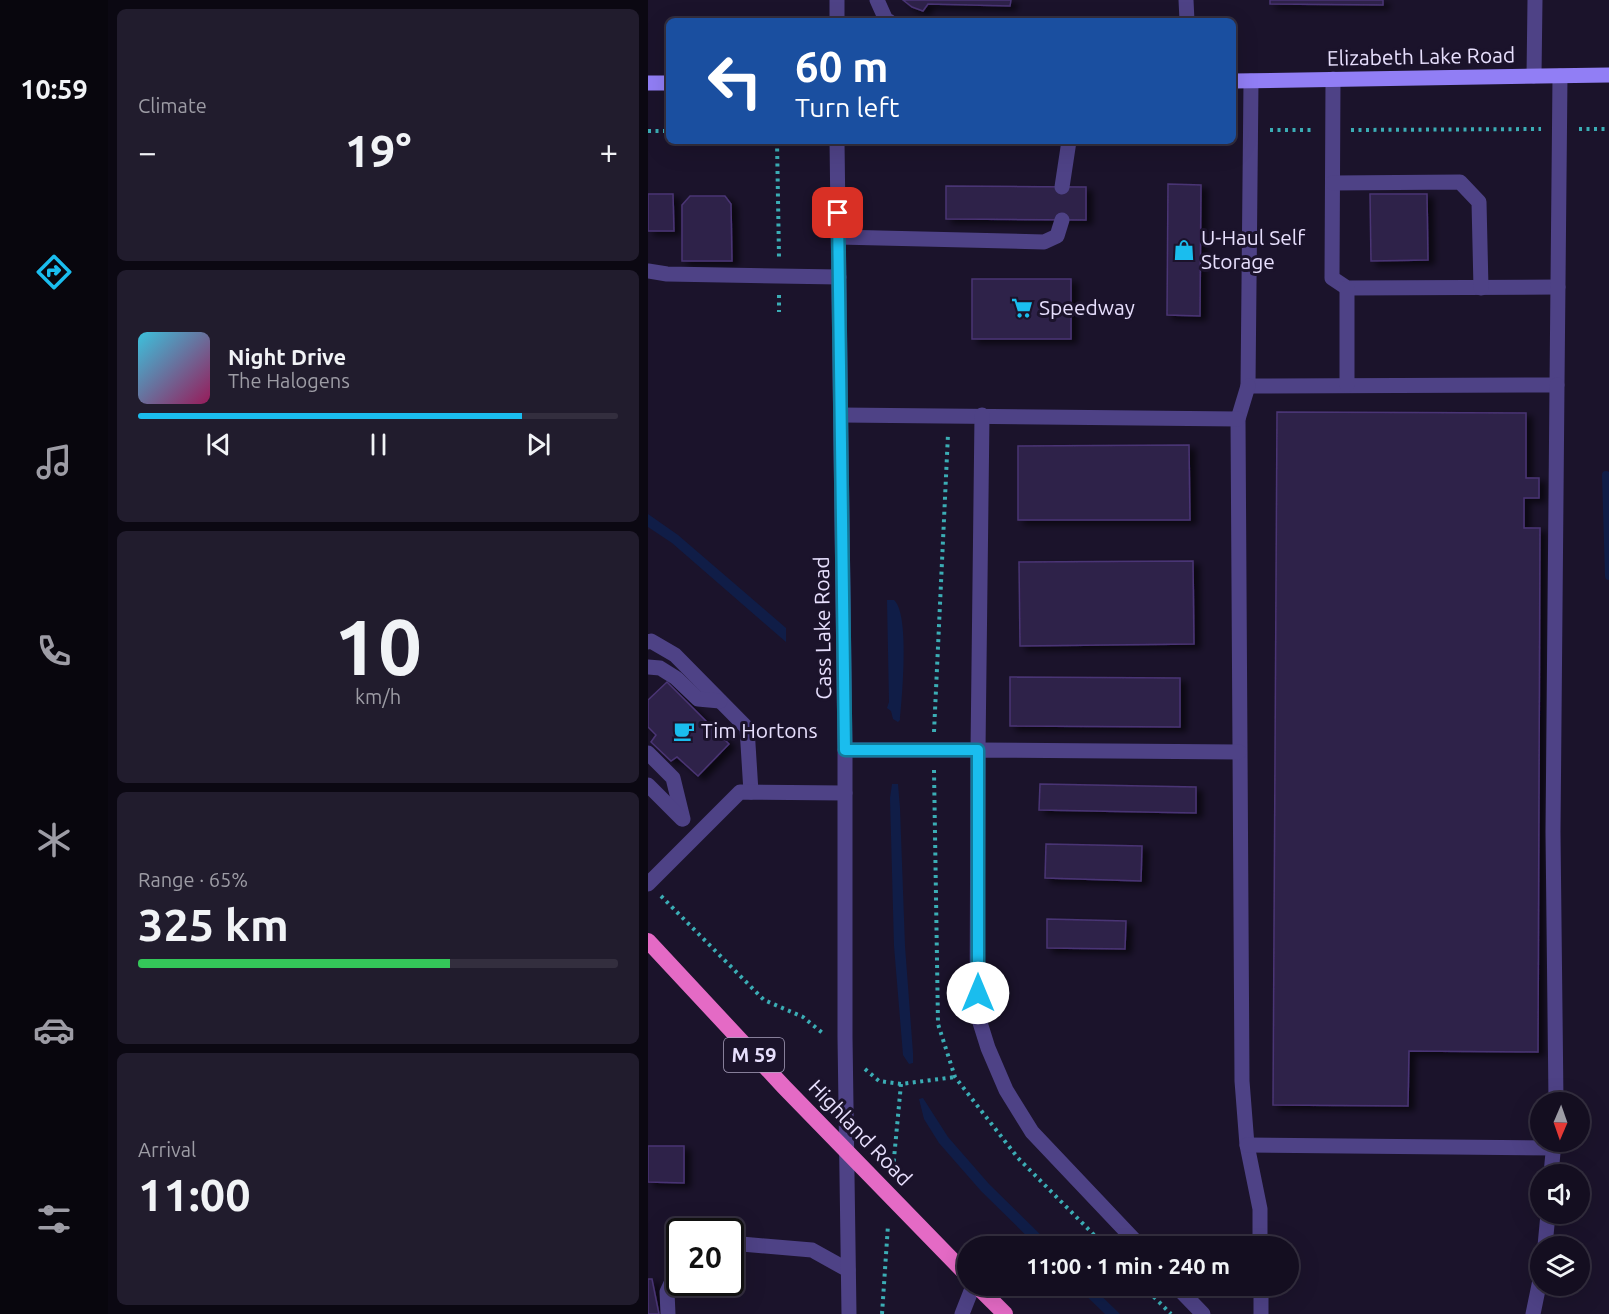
<!DOCTYPE html>
<html lang="en">
<head>
<meta charset="utf-8">
<style>
	body { margin:0; font-family:Ubuntu,sans-serif; background:#211c2d; color:#f1f3f6; height:100vh; display:flex; flex-direction:column; font-size:22px; white-space:nowrap }
	* { box-sizing:border-box; margin:0 }
	p { font-size:20px; color:#9d9ca5 }
	.icon { flex:none; width:33px; height:33px; fill:none; stroke:currentColor; stroke-width:2; stroke-linecap:round; stroke-linejoin:round }
	.map { position:relative; flex:1; overflow:hidden }
	.panel { display:flex; flex-direction:column; gap:9px; padding:9px; background:#0b0812; width:540px }
	.panel>* { flex:none }
	.banner { position:absolute; left:18px; top:18px; width:570px; height:126px; border-radius:9px; box-shadow:0 6px 24px #0002,0 0 0 2px #332e3e; background:#1a4fa0; color:#fff; overflow:hidden }
	.needle { width:39px; rotate:182deg }
	.tools { position:absolute; left:882px; top:1092px; display:grid; gap:12px }
	.tools a { display:grid; place-items:center; width:60px; height:60px; border-radius:50%; background:#140e20; box-shadow:0 6px 24px #0002,0 0 0 2px #332e3e; font-size:30px }
	.speed { position:absolute; left:18px; top:1218px; display:flex; gap:12px; font-size:30px; font-weight:700; text-align:center }
	.speed>* { display:grid; place-content:center; width:78px; height:78px; border-radius:50%; background:#140e20; box-shadow:0 6px 24px #0002,0 0 0 2px #332e3e; line-height:1 }
	.speed .limit { border:3px solid #111; border-radius:9px; background:#fff; color:#111 }
	.pin { position:absolute; display:grid; place-items:center; width:51px; height:51px; color:#fff; margin:-26px; border-radius:12px; box-shadow:0 3px 9px #0006 }
	.me { position:absolute; width:66px; margin:-33px; rotate:0deg; stroke-linejoin:round; filter:drop-shadow(0 0 4px #0008) }
	.turn { display:flex; align-items:center; gap:21px; height:126px; padding:0 30px; font-size:27px }
	.turn .icon { width:78px; height:78px; stroke-width:2.5 }
	.turn b { display:block; font-size:42px; line-height:51px }
	.big { font-size:45px; font-weight:700; line-height:1.1 }
	.panel .card { flex:1; display:flex; flex-direction:column; justify-content:center; gap:9px; min-width:0; padding:0 21px; border-radius:9px; background:#211c2d }
	.panel .dial { align-items:center; gap:0 }
	.dial b { font-size:78px; line-height:1 }
	.song { display:flex; align-items:center; gap:18px }
	.cover { width:72px; height:72px; border-radius:9px; background:linear-gradient(135deg,hsl(190 70% 55%),hsl(330 70% 35%)) }
	.played { height:6px; border-radius:3px; background:linear-gradient(90deg,#1abdee 80%,#332e3e 80%) }
	.keys { display:flex; justify-content:space-around; direction:ltr }
	.heat { display:flex; justify-content:space-between; align-items:center; font-size:33px; direction:ltr }
	.charge { height:9px; border-radius:4px; background:linear-gradient(90deg,#34c759 65%,#332e3e 0) }
	.trip { position:absolute; left:309px; top:1236px; width:342px; height:60px; border-radius:30px; background:#140e20; box-shadow:0 6px 24px #0002,0 0 0 2px #332e3e; font-weight:700; line-height:60px; text-align:center }
	main { display:flex; flex:1; min-height:0 }
	.dock { display:flex; flex-direction:column; width:108px; justify-content:space-around; align-items:center; background:#08060d; color:#9d9ca5 }
	.dock .icon { width:42px; height:42px }
	.dock .selected { color:#1abdee }
	.dock b { font-size:27px; color:#f1f3f6 }
	.map>svg:first-child { display:block }
</style>
</head>
<body>
<main>
<nav class="dock">
<b>10:59</b>
<svg class="icon selected" aria-label="directions" viewBox="0 0 24 24"><path d="M12 3l9 9-9 9-9-9zM9 14v-3h6M13 9l2 2-2 2"/></svg>
<svg class="icon" aria-label="music" viewBox="0 0 24 24"><path d="M9 18V5l10-2v13"/><circle cx="6" cy="18" r="3"/><circle cx="16" cy="16" r="3"/></svg>
<svg class="icon" aria-label="phone" viewBox="0 0 24 24"><path d="M5 4h4l2 5-3 2q2 4 5 5l2-3 5 2v4C11 20 4 13 5 4z"/></svg>
<svg class="icon" aria-label="climate" viewBox="0 0 24 24"><path d="M12 3v18M4 7l16 10M4 17L20 7"/></svg>
<svg class="icon" aria-label="car" viewBox="0 0 24 24"><path d="M5 17H2v-5l4-1 3-4h7l3 4 3 1v5h-3M9 17h6M6 11h13"/><circle cx="7" cy="17" r="2"/><circle cx="17" cy="17" r="2"/></svg>
<svg class="icon" aria-label="filters" viewBox="0 0 24 24"><path d="M4 7h16M4 17h16"/><circle cx="9" cy="7" r="2"/><circle cx="15" cy="17" r="2"/></svg>
</nav>
<section class="panel">
<div class="card"><p>Climate</p>
<div class="heat"><a>−</a><b class="big">19°</b><a>+</a></div>
</div>
<div class="card">
<div class="song"><i class="cover"></i><div><b>Night Drive</b><p>The Halogens</p></div></div>
<div class="played"></div>
<div class="keys"><svg class="icon" aria-label="previous" viewBox="0 0 24 24"><path d="M18 5L8 12l10 7zM5 5v14"/></svg><svg class="icon" aria-label="pause" viewBox="0 0 24 24"><path d="M8 5v14M16 5v14"/></svg><svg class="icon" aria-label="next" viewBox="0 0 24 24"><path d="M6 5l10 7-10 7zM19 5v14"/></svg></div>
</div>
<div class="card dial"><b>10</b><p>km/h</p></div>
<div class="card"><p>Range · 65%</p><b class="big">325 km</b><div class="charge"></div></div>
<div class="card"><p>Arrival</p><b class="big">11:00</b></div>
</section>
<div class="map">
<svg width="961" height="1314" viewBox="0 0 961 1314">
	<defs>
		<filter id="shadow"><feDropShadow dx="6" dy="4" stdDeviation="3" flood-color="#0009"/></filter>
	</defs>
	<rect width="100%" height="100%" fill="#1b132b"/>
	<g fill="#101d47">
		<path d="M0 514 30 535 138 628V642L24 543 0 527Z"/>
		<path d="M239 600H246C262 614 254 698 252 720L250 722 245 719 243 711 239 708 241 702Z"/>
		<path d="M244 784H250L252 808 257 946 265 1053V1063L261 1064 255 1055 246 946 242 798Z"/>
		<path d="M275 1098 300 1137 341 1184 404 1246H389L333 1191 291 1143 276 1119 271 1099Z"/>
		<path d="M428 1286H443L472 1314H457Z"/>
	</g>
	<g fill="none" stroke-linecap="round" stroke-linejoin="round">
		<path stroke="#101d47" stroke-width="8" d="M958 475 961 576"/>
	</g>
	<g fill="#2f214a" stroke="#4a3574" stroke-width="1.5" filter="url(#shadow)">
		<path d="M255 0H363L362 6 280 4 275 11 264 7Z"/>
		<path d="M622 0H735V5L622 4Z"/>
		<path d="M520 184 553 185 552 316 519 315Z"/>
		<path d="M298 186 438 187V220L298 219Z"/>
		<path d="M0 194H25L26 231H0Z"/>
		<path d="M722 194H779L780 260 723 261Z"/>
		<path d="M42 196H77L83 204 84 261H34V205Z"/>
		<rect x="324" y="279" width="99" height="60"/>
		<path d="M629 412 878 413V478H891V498H876V528H892L890 1052 761 1051 760 1106 625 1105Z"/>
		<path d="M541 445 542 520H370V446Z"/>
		<path d="M545 561 546 644 372 646 371 562Z"/>
		<path d="M362 677 532 678V727L362 726Z"/>
		<path d="M19 682 81 744 50 776 29 757 23 761 3 742 8 735 0 727V700Z"/>
		<path d="M392 784 548 787V813L391 810Z"/>
		<path d="M398 844 494 846 493 881 397 878Z"/>
		<path d="M399 919 478 921 477 949 399 948Z"/>
		<path d="M0 1146H36V1183L0 1182Z"/>
		<path d="M0 1279H4L11 1314H0Z"/>
	</g>
	<g fill="none" stroke-linecap="round" stroke-linejoin="round">
		<g stroke="#3badb5" stroke-width="4" stroke-dasharray="3 4.5" stroke-linecap="butt">
			<path d="M931 129H961"/>
			<path d="M622 130H665"/>
			<path d="M703 130 893 129"/>
			<path d="M0 131H21"/>
			<path d="M129 141 131 257"/>
			<path d="M131 295V312"/>
			<path d="M286 732 300 434"/>
			<path d="M286 770 290 1024 307 1077 370 1158 457 1246"/>
			<path d="M13 896 116 1000 155 1017 177 1035"/>
			<path d="M217 1069 231 1081 253 1084 307 1077"/>
			<path d="M245 1169 253 1084"/>
			<path d="M495 1286 523 1314"/>
			<path d="M234 1314 240 1225"/>
		</g>
		<g stroke="#4e4286" stroke-width="15">
			<path d="M229 0 238 20 241 21"/>
			<path d="M886 76 887 0"/>
			<path d="M685 79 684 278 699 288 910 287"/>
			<path d="M603 81 600 386 909 385 912 76"/>
			<path d="M685 183 812 182 831 202 833 288"/>
			<path d="M414 187 421 141"/>
			<path d="M190 237 396 242 409 236 414 220"/>
			<path d="M0 271 19 274 191 277"/>
			<path d="M699 385V288"/>
			<path d="M600 386 590 419 594 1081 599 1145 612 1209V1246"/>
			<path d="M193 415 590 419"/>
			<path d="M0 642 3 641 27 655 99 728 103 792"/>
			<path d="M0 667 12 668 28 678 50 699 72 701"/>
			<path d="M197 750H330L334 415"/>
			<path d="M0 753 25 778 35 819"/>
			<path d="M0 785 34 819"/>
			<path d="M0 884 92 792 197 793"/>
			<path d="M908 1102 905 832 909 385"/>
			<path d="M599 1145 906 1148"/>
			<path d="M903 1174 906 1142"/>
			<path d="M82 1243 164 1250 200 1270"/>
			<path d="M492 1246 384 1132 358 1090 340 1048 329 1013 330 750 591 752"/>
			<path d="M897 1246 900 1214"/>
			<path d="M528 1286 555 1314"/>
			<path d="M613 1286V1314"/>
			<path d="M20 1314 19 1292 32 1264"/>
			<path d="M314 1314 325 1286"/>
			<path d="M885 1314 892 1280"/>
		</g>
		<path stroke="#4e4286" stroke-width="15" d="M538 0 539 21"/>
		<g stroke="#4e4286" stroke-width="15">
			<path d="M189 21V0"/>
			<path d="M189 141 197 750V1037L201 1314"/>
		</g>
		<g stroke="#917ef5" stroke-width="15">
			<path d="M585 81 961 75"/>
			<path d="M0 83H21"/>
		</g>
		<g stroke="#e46ac5" stroke-width="16">
			<path d="M0 941 136 1087 320 1276"/>
			<path d="M329 1286 357 1314"/>
		</g>
	</g>
	<g fill="none" stroke-linecap="round" stroke-linejoin="round">
		<defs>
			<path id="route" d="M190 213 197 750H330V993"/>
		</defs>
		<use href="#route" stroke="#117b9b" stroke-width="15"/>
		<use href="#route" stroke="#1abdee" stroke-width="10"/>
	</g>
	<defs>
		<symbol id="shop-bare" viewBox="-9 -9 18 18"><path d="M-5-2.5h2.3a2.7 3.5 0 0 1 5.4 0H5L5.5 6h-11ZM-1.5-2.5h3a1.5 2.3 0 0 0-3 0Z" fill="#1abdee" stroke="#1b132b" stroke-width="2.5" paint-order="stroke"/></symbol>
		<symbol id="supermarket-bare" viewBox="-9 -9 18 18"><path d="M-6-5.5h2.5l.6 2H6L4.5 2H-2.5L-4.4-4H-6ZM-1.5 3.2a1.3 1.3 0 1 0 .1 0ZM3 3.2a1.3 1.3 0 1 0 .1 0Z" fill="#1abdee" stroke="#1b132b" stroke-width="2.5" paint-order="stroke"/></symbol>
		<symbol id="cafe-bare" viewBox="-9 -9 18 18"><path d="M-5.5-4.5H6V0H3Q3 3.5 0 3.5H-2.5Q-5.5 3.5-5.5 0ZM3-3.2v2h1.7v-2ZM-6 4.5H4V6H-6Z" fill="#1abdee" stroke="#1b132b" stroke-width="2.5" paint-order="stroke"/></symbol>
	</defs>
	<g fill-rule="evenodd">
		<use href="#shop-bare" x="521" y="235" width="30" height="30"/>
		<use href="#supermarket-bare" x="359" y="293" width="30" height="30"/>
		<use href="#cafe-bare" x="21" y="716" width="30" height="30"/>
	</g>
	<g text-anchor="middle" stroke-width="6" stroke-linejoin="round" paint-order="stroke">
		<rect fill="#1b132b" stroke="#aaa2be" stroke-width="1.5" x="76" y="1038" width="60" height="34" rx="4.5"/>
		<g font-size="20" font-weight="bold" fill="#e7dffd">
			<text x="106" y="1062">M 59</text>
		</g>
		<g font-size="21" fill="#e7dffd" stroke="#1b132b">
			<text transform="translate(773 57) rotate(-1)" y="7">Elizabeth Lake Road</text>
			<text transform="translate(175 628) rotate(-91)" y="7">Cass Lake Road</text>
			<text transform="translate(212 1133) rotate(46)" y="7">Highland Road</text>
		</g>
		<g font-size="21" fill="#e7dffd" stroke="#1b132b" text-anchor="start">
			<text x="553" y="245">U-Haul Self<tspan x="553" dy="24">Storage</tspan></text>
			<text x="391" y="315">Speedway</text>
			<text x="53" y="738">Tim Hortons</text>
		</g>
	</g>
</svg>
<div class="tools">
<a><svg class="needle" viewBox="-14 -14 28 28"><path d="M0-13l5 13h-10z" fill="#e53935"/><path d="M0 13l5-13h-10z" fill="#9d9ca5"/></svg></a>
<a><svg class="icon" aria-label="sound" viewBox="0 0 24 24"><path d="M4 9h4l5-4v14l-5-4H4zM17 9q2 3 0 6"/></svg></a>
<a><svg class="icon" aria-label="layers" viewBox="0 0 24 24"><path d="M12 4l9 5-9 5-9-5zM3 14l9 5 9-5"/></svg></a>
</div>
<div class="speed"><div class="limit">20</div></div>
<div class="pin" style="left:190px;top:213px;background:#d93025"><svg class="icon" aria-label="arrive" viewBox="0 0 24 24"><path d="M6 21V4h12l-3 4 3 4H6"/></svg></div>
<svg class="me" style="left:330px;top:993px" viewBox="-20 -20 40 40"><circle r="19" fill="#fff"/><path d="M0-13L10 11 0 6-10 11z" fill="#1abdee"/></svg>
<div class="trip">11:00 · 1 min · 240 m</div>
<div class="banner">
<div class="turn"><svg class="icon" aria-label="left" viewBox="0 0 24 24"><path d="M17 20v-9H6M10 6l-5 5 5 5"/></svg><div><b>60 m</b>Turn left</div></div>
</div>
</div>
</main>
</body>
</html>
